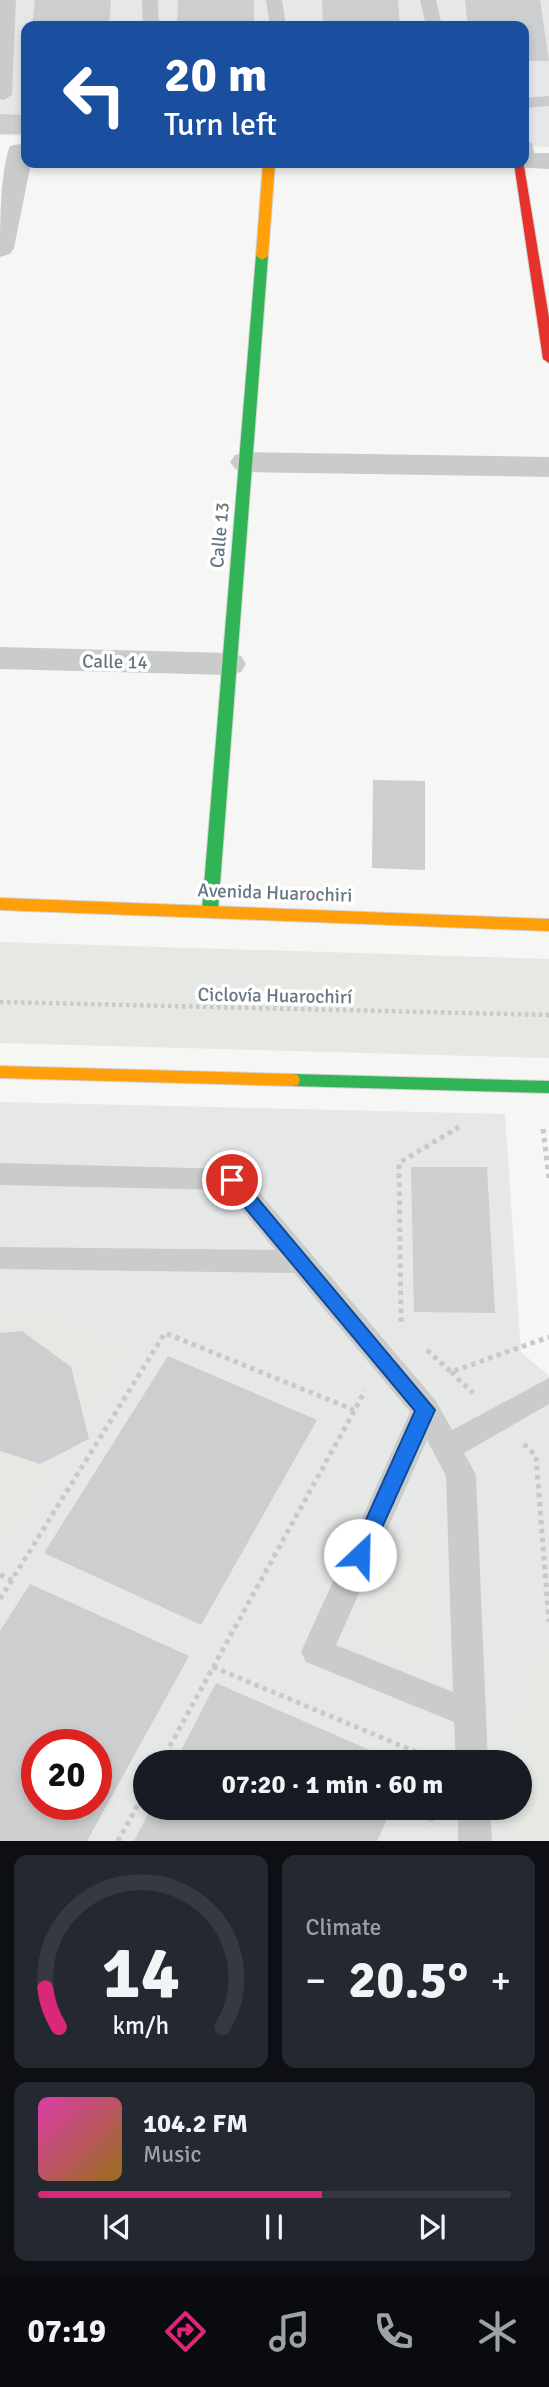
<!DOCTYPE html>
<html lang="en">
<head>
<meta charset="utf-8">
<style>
	body { margin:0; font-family:Signika,sans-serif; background:#242831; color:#f1f3f6; height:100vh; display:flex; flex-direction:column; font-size:26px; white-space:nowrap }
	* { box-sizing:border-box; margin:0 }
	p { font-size:23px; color:#9ea1a6 }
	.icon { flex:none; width:38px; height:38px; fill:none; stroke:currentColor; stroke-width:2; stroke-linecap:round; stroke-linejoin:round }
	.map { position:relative; height:1841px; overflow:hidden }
	.drawer { display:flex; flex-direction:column; gap:14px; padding:14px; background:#0d0f14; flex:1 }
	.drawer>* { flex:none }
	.hud { position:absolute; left:21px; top:21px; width:508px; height:147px; border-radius:14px; box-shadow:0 4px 10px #0003; background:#1a4fa0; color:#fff; overflow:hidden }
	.speed { position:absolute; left:21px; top:1729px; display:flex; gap:14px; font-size:35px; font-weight:700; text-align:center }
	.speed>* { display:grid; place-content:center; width:91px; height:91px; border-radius:50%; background:#171b24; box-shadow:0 4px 10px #0003; line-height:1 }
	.speed .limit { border:10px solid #d22; background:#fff; color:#111 }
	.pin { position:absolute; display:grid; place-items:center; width:60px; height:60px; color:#fff; margin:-30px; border:4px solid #fff; border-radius:50%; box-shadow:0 2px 7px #0007 }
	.me { position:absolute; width:77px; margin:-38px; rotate:24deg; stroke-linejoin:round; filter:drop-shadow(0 0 5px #0008) }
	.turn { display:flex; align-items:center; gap:24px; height:147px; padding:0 28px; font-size:32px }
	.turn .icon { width:91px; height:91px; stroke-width:2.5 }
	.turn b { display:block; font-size:49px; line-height:60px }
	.big { font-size:52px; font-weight:700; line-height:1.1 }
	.drawer .tile { flex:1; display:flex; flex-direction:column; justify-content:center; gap:10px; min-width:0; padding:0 24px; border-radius:14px; background:#242831 }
	.drawer .dial { align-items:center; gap:0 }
	.dial svg { height:182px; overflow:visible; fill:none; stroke:#363941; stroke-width:7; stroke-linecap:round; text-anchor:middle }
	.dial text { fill:#f1f3f6; stroke:none }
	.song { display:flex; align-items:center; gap:21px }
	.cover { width:84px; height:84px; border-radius:10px; background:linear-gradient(135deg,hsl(320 70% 55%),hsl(40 70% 35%)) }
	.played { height:7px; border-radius:4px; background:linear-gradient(90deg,#db2777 60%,#363941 60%) }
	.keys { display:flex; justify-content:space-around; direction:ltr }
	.heat { display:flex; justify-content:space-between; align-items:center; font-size:38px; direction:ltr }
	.drawer .tiles { flex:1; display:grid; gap:14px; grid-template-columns:1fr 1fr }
	.tile:last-child { grid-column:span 2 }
	.trip { position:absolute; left:133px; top:1750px; width:399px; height:70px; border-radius:35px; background:#171b24; box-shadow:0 4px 10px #0003; font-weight:700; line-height:70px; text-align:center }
	.tab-bar { display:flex; height:112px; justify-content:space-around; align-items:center; background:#090b0e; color:#9ea1a6 }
	.tab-bar .icon { width:49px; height:49px }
	.tab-bar .active { color:#db2777 }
	.tab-bar b { font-size:32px; color:#f1f3f6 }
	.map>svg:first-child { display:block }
</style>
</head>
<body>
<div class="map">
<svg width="549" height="1841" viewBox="0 0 549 1841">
	<rect width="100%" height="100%" fill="#f6f6f5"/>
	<g fill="#e6e7e7" fill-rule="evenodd">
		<path d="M0 0H549V147L523 146V26H26V136L0 135Z"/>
		<path d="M0 1102 505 1114 521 1352 549 1376V1841H0ZM37 1745H96V1804H37ZM145 1762H520V1808H145Z"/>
	</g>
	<g fill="#e6e8e3">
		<path d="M0 942 549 959V1058L0 1043Z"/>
		<path d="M0 1314H54L132 1347 0 1552Z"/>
		<path d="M420 1516 427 1519 430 1668 359 1637Z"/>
		<path d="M549 1635V1841H505L502 1808H520V1762H498L497 1752Z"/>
	</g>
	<g fill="#cdcecf" fill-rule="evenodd">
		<path d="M35 0H111L109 26H32Z"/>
		<path d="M178 0H254V26H177Z"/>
		<path d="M322 0H398L400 26H323Z"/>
		<path d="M465 0H540L549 61H523V26H468Z"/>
		<path d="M0 114 26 115V134H0Z"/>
		<path d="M373 780 425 781V870L372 868Z"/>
		<path d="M411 1167H487L495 1313 414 1312Z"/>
		<path d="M22 1331 71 1367 89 1439 40 1464 0 1451V1333Z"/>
		<path d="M168 1356 317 1420 201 1625 44 1553Z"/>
		<path d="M30 1584 189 1656 87 1841H0V1631ZM37 1745H96V1804H37Z"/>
		<path d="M216 1683 397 1762H175Z"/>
		<path d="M151 1808H392L377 1841H134Z"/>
	</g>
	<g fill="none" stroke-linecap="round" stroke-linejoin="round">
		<defs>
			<g id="fast">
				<path d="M262 252 268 256 218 910 210 916 202 910 256 256Z"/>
				<path d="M292 1074 549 1081V1093L292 1086 286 1085 284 1080 286 1075Z"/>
			</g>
			<g id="slow">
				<path d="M263 163H275L268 256 262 260 256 256Z"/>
				<path d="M0 898 549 919V931L0 910Z"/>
				<path d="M0 1066 292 1074 298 1075 300 1080 298 1085 292 1086 0 1078Z"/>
			</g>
			<path id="jam" d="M523 160 549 318V363L543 359 514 163H523Z"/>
		</defs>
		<use href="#fast" stroke="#d3d4d4" stroke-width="2"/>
		<use href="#slow" stroke="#d3d4d4" stroke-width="2"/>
		<use href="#jam" stroke="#d3d4d4" stroke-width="2"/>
		<path stroke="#c8c9ca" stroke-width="4.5" stroke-dasharray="3.5 3.5" stroke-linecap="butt" d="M0 1002 549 1015"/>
		<g stroke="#c8c9ca" stroke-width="5" stroke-dasharray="4.5 4.5" stroke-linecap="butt">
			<path d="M543 1129 549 1178"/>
			<path d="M401 1322 399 1163 459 1127"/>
			<path d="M427 1350 451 1372 549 1337"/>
			<path d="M451 1372 473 1393"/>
			<path d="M524 1444 536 1456 549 1622"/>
			<path d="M0 1575 12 1580"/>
			<path d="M0 1599 165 1333 354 1410"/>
			<path d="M213 1667 428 1757V1762"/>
			<path d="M161 1762 365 1391"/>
			<path d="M430 1808 431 1826"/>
			<path d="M118 1841 145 1792"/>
		</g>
		<g fill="#cacccc" fill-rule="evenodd">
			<path d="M0 0H16L12 95 4 100 0 99Z"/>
			<path d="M142 0H158L159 26H143Z"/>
			<path d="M266 0H282L286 26H270Z"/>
			<path d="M420 0H436L442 26H426Z"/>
			<path d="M549 96V106L523 108V98Z"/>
			<path d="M523 138 532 143 536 161 527 166 520 163H523Z"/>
			<path d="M0 1163 232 1169 242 1172 436 1401 452 1430 549 1378V1404L464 1453 476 1475 488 1762H456L454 1722 306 1662 301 1652 410 1412 294 1273 0 1269V1247L275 1250 225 1190 0 1185ZM427 1440 446 1476 453 1692 336 1645Z"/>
			<path d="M458 1808H490L492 1841H458Z"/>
		</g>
		<g fill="#cacccc" fill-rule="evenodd">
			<path d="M20 144 26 145V163H31L14 248 10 254 0 257C0 227 0 171 10 146Z"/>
			<path d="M523 153H549V169L513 167 511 163H523Z"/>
			<path d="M246 452 549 457V477L246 472 235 469 230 462 235 455Z"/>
			<path d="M0 647 229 653 241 656 246 664 241 672 229 675 0 669Z"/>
		</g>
		<use href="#fast" fill="#30b455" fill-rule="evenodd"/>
		<use href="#slow" fill="#ff9f0a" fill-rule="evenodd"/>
		<use href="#jam" fill="#e5322d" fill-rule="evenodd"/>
	</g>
	<path fill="#1a73e8" stroke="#114b97" stroke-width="2" d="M232 1173 238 1175 435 1410 367 1561 360 1564 353 1561 350 1555 415 1411 226 1185 223 1180 226 1175Z"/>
	<g text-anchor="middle" stroke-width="7" stroke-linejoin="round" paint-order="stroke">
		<g font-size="19" fill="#687783" stroke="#fff">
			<text transform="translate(219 535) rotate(-85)" y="7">Calle 13</text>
			<text transform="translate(115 661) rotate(1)" y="7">Calle 14</text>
			<text transform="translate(275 892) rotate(2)" y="7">Avenida Huarochiri</text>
			<text transform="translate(275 995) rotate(1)" y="7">Ciclovía Huarochirí</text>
		</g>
	</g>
</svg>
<div class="speed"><div class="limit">20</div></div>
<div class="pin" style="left:232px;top:1180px;background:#d93025"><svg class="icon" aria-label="arrive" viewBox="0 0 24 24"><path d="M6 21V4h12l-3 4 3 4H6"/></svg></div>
<svg class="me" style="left:360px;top:1555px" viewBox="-20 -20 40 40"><circle r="19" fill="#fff"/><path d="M0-13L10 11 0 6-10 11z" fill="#1a73e8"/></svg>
<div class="trip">07:20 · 1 min · 60 m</div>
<div class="hud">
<div class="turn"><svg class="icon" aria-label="left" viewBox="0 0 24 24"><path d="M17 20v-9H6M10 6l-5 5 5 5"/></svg><div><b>20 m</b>Turn left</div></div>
</div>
</div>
<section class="drawer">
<div class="tiles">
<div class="tile dial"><svg viewBox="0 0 100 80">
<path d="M14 69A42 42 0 1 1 86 69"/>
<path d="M14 69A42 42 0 0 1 8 52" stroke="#db2777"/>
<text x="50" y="56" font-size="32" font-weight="700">14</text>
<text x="50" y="72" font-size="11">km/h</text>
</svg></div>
<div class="tile"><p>Climate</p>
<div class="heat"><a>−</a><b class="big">20.5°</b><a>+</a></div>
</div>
<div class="tile">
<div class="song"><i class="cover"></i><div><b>104.2 FM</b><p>Music</p></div></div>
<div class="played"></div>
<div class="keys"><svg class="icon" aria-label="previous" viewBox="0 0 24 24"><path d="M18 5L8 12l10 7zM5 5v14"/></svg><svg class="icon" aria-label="pause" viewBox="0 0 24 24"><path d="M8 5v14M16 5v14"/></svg><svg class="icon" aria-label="next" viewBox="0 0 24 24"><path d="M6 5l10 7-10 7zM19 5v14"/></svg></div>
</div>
</div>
</section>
<nav class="tab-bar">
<b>07:19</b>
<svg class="icon active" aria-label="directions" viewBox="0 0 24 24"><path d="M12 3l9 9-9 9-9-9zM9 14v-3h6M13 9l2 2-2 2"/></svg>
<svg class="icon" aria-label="music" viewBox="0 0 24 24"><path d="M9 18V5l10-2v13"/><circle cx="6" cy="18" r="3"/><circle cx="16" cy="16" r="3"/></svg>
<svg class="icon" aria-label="phone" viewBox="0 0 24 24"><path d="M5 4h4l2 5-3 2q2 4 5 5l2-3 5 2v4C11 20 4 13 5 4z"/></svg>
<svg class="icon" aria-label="climate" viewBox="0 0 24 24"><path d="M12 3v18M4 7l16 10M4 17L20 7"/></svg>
</nav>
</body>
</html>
